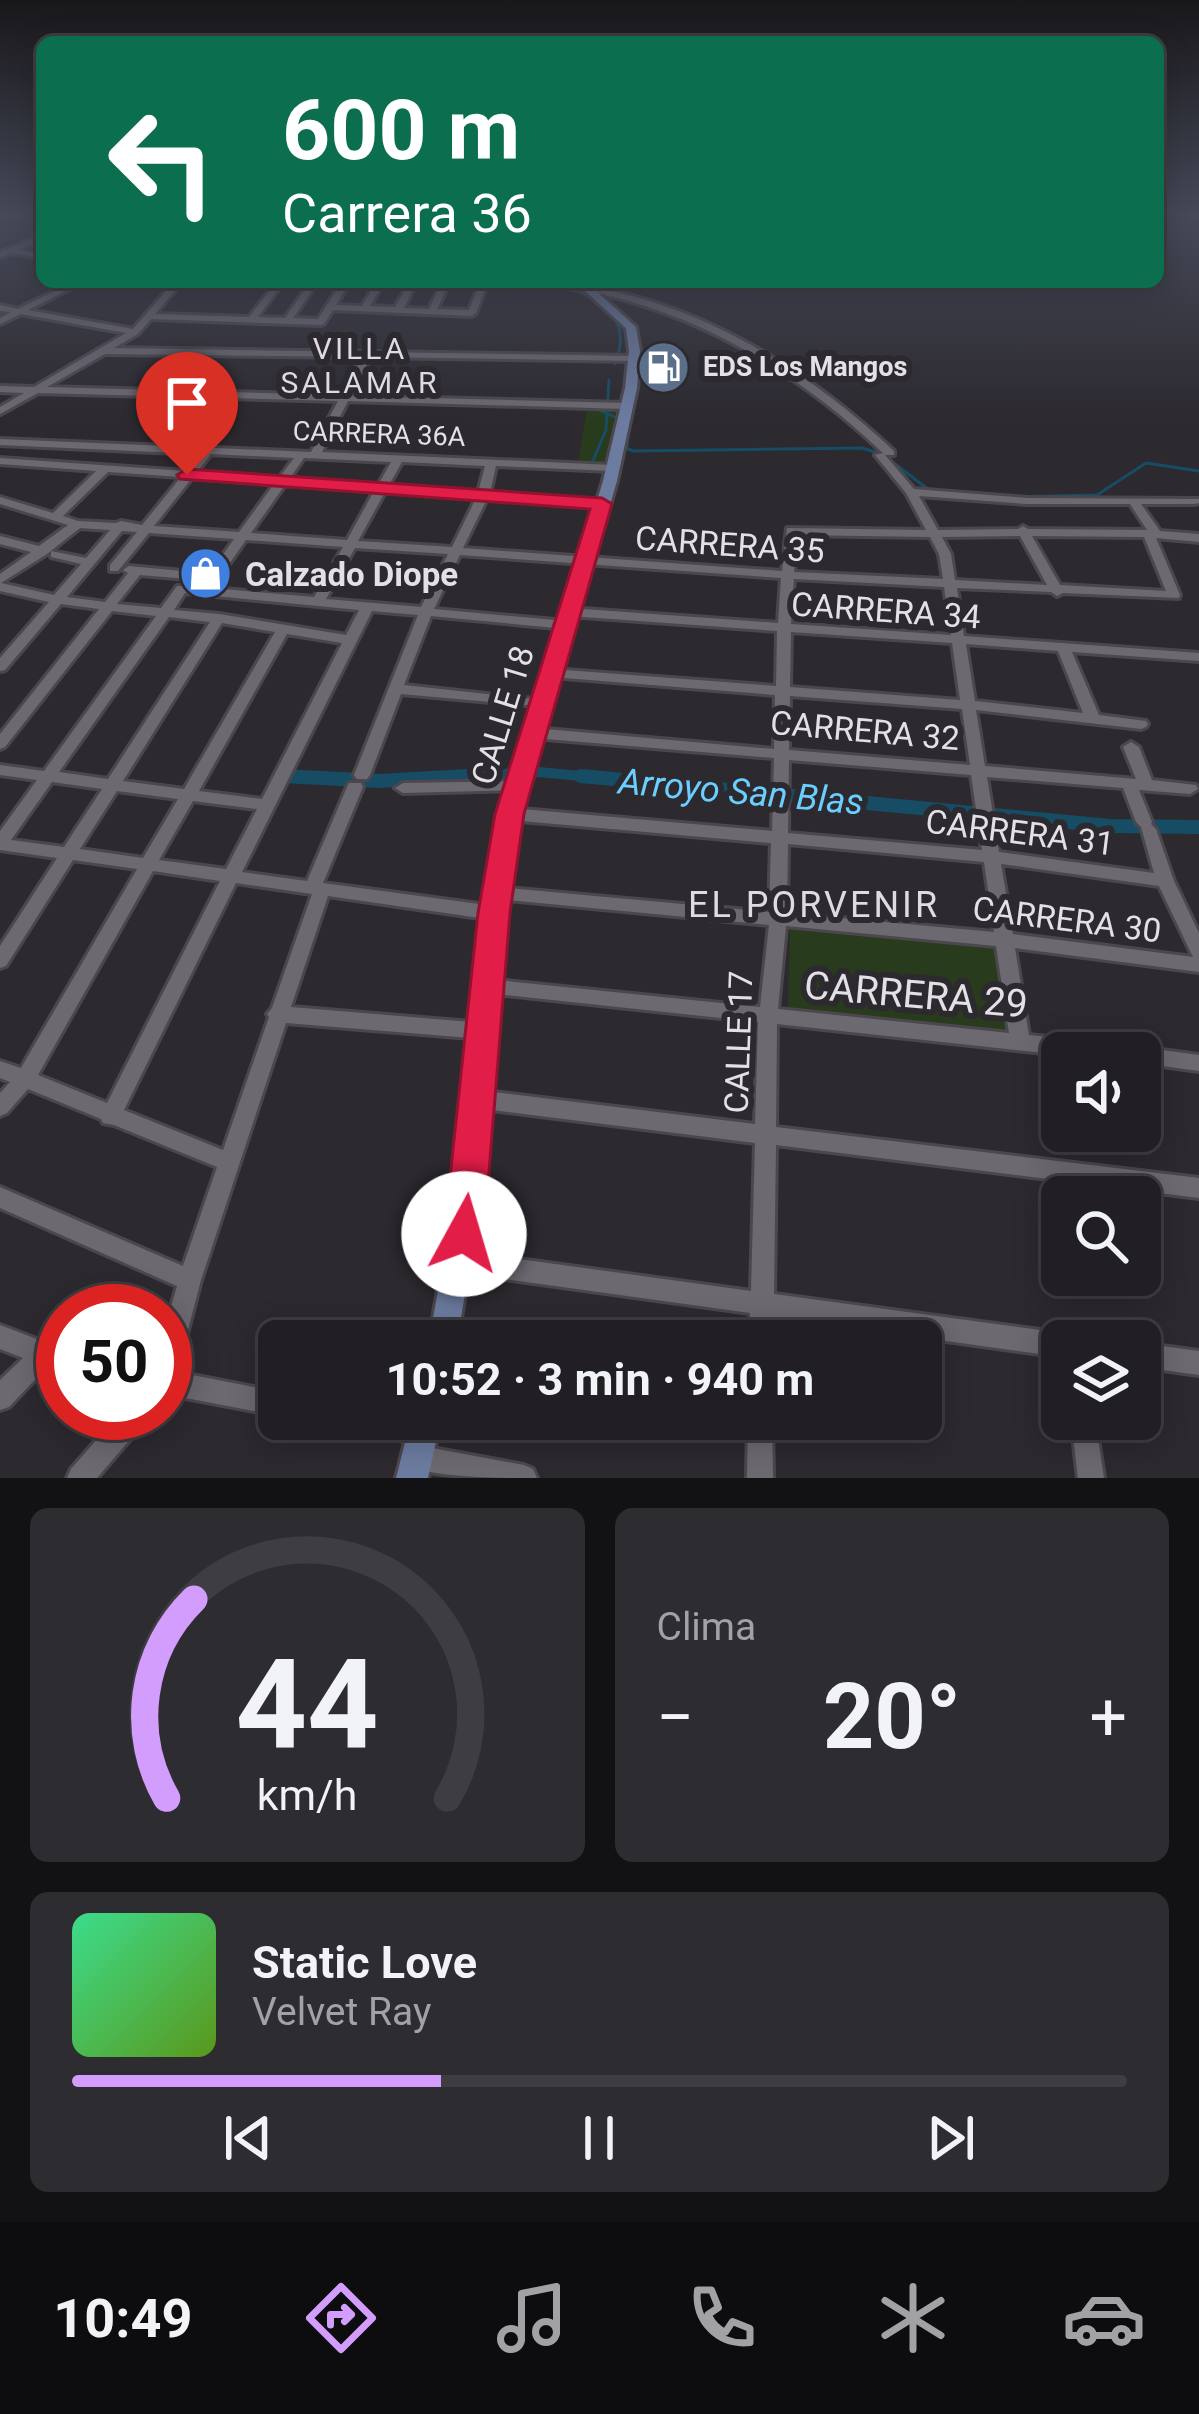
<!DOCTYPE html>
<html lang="es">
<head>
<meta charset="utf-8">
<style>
	body { margin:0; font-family:Roboto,sans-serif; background:#2d2c30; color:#f1f3f6; height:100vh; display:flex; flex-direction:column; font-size:45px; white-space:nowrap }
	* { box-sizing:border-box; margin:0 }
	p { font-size:39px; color:#a2a2a6 }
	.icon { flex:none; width:66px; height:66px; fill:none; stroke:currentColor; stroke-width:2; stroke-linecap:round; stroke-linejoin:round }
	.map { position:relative; height:1478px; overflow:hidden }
	.sheet { display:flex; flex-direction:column; gap:30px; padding:30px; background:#121113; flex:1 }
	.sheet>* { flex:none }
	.guide { position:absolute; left:36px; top:36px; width:1128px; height:252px; border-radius:18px; box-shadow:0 6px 30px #0003,0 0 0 3px #3e3d41; background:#0b6e4f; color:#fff; overflow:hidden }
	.tools { position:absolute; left:1041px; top:1032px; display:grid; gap:24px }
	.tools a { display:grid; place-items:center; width:120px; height:120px; border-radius:18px; background:#211f23; box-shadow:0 6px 30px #0003,0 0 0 3px #3e3d41; font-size:60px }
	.speed { position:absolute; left:36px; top:1284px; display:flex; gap:24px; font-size:60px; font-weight:700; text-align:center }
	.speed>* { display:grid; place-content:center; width:156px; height:156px; border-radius:50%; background:#211f23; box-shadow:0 6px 30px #0003,0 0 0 3px #3e3d41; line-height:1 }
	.speed .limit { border:18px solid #d22; background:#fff; color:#111 }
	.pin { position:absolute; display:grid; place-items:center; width:102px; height:102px; color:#fff; margin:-123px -51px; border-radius:50% 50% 50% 0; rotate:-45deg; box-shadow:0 0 12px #0007 }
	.pin .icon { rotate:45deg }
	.me { position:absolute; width:132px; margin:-66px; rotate:6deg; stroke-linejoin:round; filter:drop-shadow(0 0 9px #0008) }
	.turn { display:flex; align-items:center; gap:42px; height:252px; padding:0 48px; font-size:54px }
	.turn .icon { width:156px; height:156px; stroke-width:2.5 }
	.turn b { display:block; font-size:84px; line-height:102px }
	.big { font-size:90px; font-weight:700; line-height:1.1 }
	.sheet .card { flex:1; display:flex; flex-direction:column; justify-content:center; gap:18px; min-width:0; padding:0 42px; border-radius:18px; background:#2d2c30 }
	.sheet .dial { align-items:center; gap:0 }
	.dial svg { height:312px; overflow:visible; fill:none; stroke:#3e3d41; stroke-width:7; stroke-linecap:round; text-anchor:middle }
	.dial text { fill:#f1f3f6; stroke:none }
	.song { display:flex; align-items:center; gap:36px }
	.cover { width:144px; height:144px; border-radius:18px; background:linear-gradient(135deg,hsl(150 70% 55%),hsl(90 70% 35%)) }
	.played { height:12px; border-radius:6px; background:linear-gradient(90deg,#d29dfd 35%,#3e3d41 35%) }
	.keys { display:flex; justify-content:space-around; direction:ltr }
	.heat { display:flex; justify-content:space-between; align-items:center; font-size:66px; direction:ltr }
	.sheet .tiles { flex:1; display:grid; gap:30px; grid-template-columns:1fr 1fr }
	.card:last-child { grid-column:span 2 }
	.trip { position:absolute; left:258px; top:1320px; width:684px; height:120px; border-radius:18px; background:#211f23; box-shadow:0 6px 30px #0003,0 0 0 3px #3e3d41; font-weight:700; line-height:120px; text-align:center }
	.menu { display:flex; height:192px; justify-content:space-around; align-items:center; background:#0d0c0e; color:#a2a2a6 }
	.menu .icon { width:84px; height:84px }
	.menu .current { color:#d29dfd }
	.menu b { font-size:54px; color:#f1f3f6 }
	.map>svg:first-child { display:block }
</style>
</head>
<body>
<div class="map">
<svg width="1199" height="1478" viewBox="0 0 1199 1478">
	<rect width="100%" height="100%" fill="#2c292f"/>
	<g fill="#293b1d">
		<path d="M587 409 616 410 604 464 578 463Z"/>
		<path d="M790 928 1001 949 1014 1033 788 1009Z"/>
	</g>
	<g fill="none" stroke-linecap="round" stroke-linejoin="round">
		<g stroke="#164d65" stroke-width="3">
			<path d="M571 288C608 306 632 321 615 364"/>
			<path d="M590 406 619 419"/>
			<path d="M629 419 627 449 634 451 862 448 882 454"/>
			<path d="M890 460 929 490"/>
			<path d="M591 465 606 430 609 380"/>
			<path d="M1010 497 1097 495 1146 463 1199 471"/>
		</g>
		<g stroke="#164d65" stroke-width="10">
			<path d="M282 776 341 779"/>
			<path d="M414 779 538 772 613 779"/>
		</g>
		<g stroke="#164d65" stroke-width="14">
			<path d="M283 776 379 781 467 776"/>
			<path d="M581 776 1110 826 1199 827"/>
		</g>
		<defs>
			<g id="minor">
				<path d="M0 213H10L23 218 19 220Z"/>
				<path d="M42 235V240L19 250 42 254V258L12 253 0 257V252Z"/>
				<path d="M73 282H84L28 310 133 329 174 282H182L155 314 249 317 276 282H284L258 317 285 318 310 282H318L293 318 318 319 342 282H350L336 305 362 306 376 282H384L370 306 395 307 409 282H417L404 308 429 309 442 282H450L437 309 469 310 480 282H488L476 313 472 316 333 310 324 324 321 325 151 319 138 334 114 348 365 352 369 349 373 352 636 356 638 358 633 361 371 357 351 396 626 403 631 406 626 409 348 401 322 452 612 465 618 468 612 471 496 466 490 493 602 501 608 504 602 507 487 499 463 548 782 571 787 528 926 530 906 493 875 455 883 453C810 384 726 329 629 301 611 296 592 292 574 289 559 287 543 287 529 282 667 282 796 359 894 451V455H885L914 489 1027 498 1199 499V503L1195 504H1141L1160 531 1199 534V542L1156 538 1180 595 1179 598 1063 593 1057 596 1051 592 957 588 964 636 1199 653V661L1072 652 1099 715 1146 721 1148 724 1146 727 1141 729 976 710 985 766 1136 779 1123 747 1131 742 1139 747 1152 780 1196 785 1198 789 1190 794 1139 790 1152 822 1151 824 1156 829 1174 881 1199 933V972L1015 948 1029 1035 1122 1045 1129 1047 1131 1052 1140 1047 1199 1055V1071L1140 1063V1053L1062 1055 777 1024 776 1127 1199 1178V1198L776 1145 774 1294 1062 1333 1070 1337 1072 1341H1062V1357L773 1317V1341H749L750 1313 461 1273 453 1270 450 1262 453 1254 461 1251 751 1291 755 1143 477 1108 470 1105 467 1099 470 1093 477 1090 755 1124 758 1022 487 993 480 991 478 986 480 981 487 979 760 1007 769 925 497 899 491 898 488 893 491 888 497 887 769 912 771 843 510 820 504 818 502 814 504 810 510 808 772 831 774 758 534 738 527 733 534 728 774 749 775 695 552 677 545 673 552 669 776 686 777 631 570 616 563 612 570 608 778 623 781 578 460 555 434 609 566 621 573 625 566 629 431 616 404 685 543 700 550 704 548 707 401 694 370 775 367 779H357L354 775 418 615 372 611 242 872 307 881 347 787 349 783H361L363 787 323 883 494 906 500 908 503 913 500 918 494 920 328 896 291 1007 483 1023 490 1025 493 1031 490 1037 483 1039 286 1023 201 1280 177 1372 279 1392V1416L165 1394V1328L177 1286 0 1208V1187L183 1266 217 1167 114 1125 103 1123 101 1119 28 1089 7 1113 0 1116V1093L10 1082 0 1078V1061L21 1068 137 869 73 860 6 966 0 968V946L57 858 0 850V831L37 780 0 775V765L44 771 156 616 112 611 5 747 0 749V734L99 609 61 604 5 670 0 671V658L49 602 0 591V574L31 552 0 544V536L39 546 68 525 0 504V497L53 513 96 471 0 464V458L186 471 200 454 0 445V439L311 452 338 401 38 393 0 414V407L24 393 0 392V386L34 387 126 333 21 314 0 324V318L11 312 0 311V305L18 309ZM105 354H106L362 357 341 395 47 387ZM211 454 294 458 279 478 197 472ZM304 458 391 462 378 485 290 478ZM402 462 485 466 478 492 389 485ZM108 472 181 477 142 525 121 521 116 523 78 521 63 516ZM192 478 274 484 239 532 154 526ZM285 485 374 491 347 540 251 533ZM385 492 476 498 452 547 358 541ZM919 496 1027 504H1130L1147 530 1028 529 1023 526 1018 529 938 530ZM80 528 110 530 86 558 51 551V557L81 564 54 595 1 583 47 554ZM122 531 137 532 110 565V571H118L149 533 234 539 200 587 177 586 161 608 117 604 140 575 189 579 193 578V572L129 566 123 570 128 573 105 602 67 597ZM797 535 930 537 939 554 943 579 794 572ZM1020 536 1047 585 955 580 951 554 942 537ZM1032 536 1144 537 1166 591 1060 585ZM246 540 343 547 314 597 212 588ZM355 548 448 554 421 607 326 599ZM794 579 944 587 951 635 791 624ZM185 593 359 610 346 635 219 614 174 610ZM169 617 210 622 108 779 59 772ZM222 623 275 632 184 789 123 781ZM791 632 952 643 960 700 790 687ZM287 634 342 643 262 799 199 791ZM966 644 1058 651 1083 713 975 701ZM790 696 962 709 970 765 789 750ZM789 760 971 775 982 850 788 833ZM987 777 1123 788 1136 822 1141 827 1154 873 999 852ZM52 782 102 789 64 847 11 840ZM117 791 178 799 143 858 80 849ZM193 801 257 809 226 869 159 860ZM788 844 984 862 994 932 787 913ZM1001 864 1159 886 1193 957 1013 934ZM153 871 220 881 107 1103 38 1075ZM236 883 312 894 272 1008 267 1014 269 1017 223 1150 124 1110ZM786 926 996 946 1009 1033 778 1009Z"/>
				<path d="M518 781 526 786 524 790 403 793 395 788 403 783Z"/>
				<path d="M0 1325 63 1349V1373L47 1367 9 1407 0 1410V1380L23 1358 0 1349Z"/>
				<path d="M1140 1343 1199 1351V1375L1140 1367Z"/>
				<path d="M120 1413H148L145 1422 97 1478H67L71 1469Z"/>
				<path d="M342 1419H421L432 1423 436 1432 432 1441 423 1445 354 1431 345 1428Z"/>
				<path d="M748 1419H772L773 1478H747Z"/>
				<path d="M1071 1419H1095L1104 1478H1078Z"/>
				<path d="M416 1445 524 1465 533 1469 537 1478C494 1478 447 1478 407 1467L403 1458 407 1449Z"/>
			</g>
			<g id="major">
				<path d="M575 282H586L636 327 640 351 637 388 617 481 534 766 513 858 501 946 476 1229 457 1341H429L449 1229 479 946 492 858 516 766 603 481 625 388 629 351 626 328Z"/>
				<path d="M411 1419H441L428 1478H396Z"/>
			</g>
		</defs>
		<use href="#minor" stroke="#4b474d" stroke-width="6"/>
		<use href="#major" stroke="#4b474d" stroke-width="6"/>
		<use href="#minor" fill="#6d6971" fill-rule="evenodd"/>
		<use href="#major" fill="#6c7ca0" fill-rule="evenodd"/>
	</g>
	<linearGradient id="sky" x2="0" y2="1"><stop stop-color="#18171a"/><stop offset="0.51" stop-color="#454958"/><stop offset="1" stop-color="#454958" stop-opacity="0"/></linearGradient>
	<rect width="1199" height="420" fill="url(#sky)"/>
	<path fill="#e11d48" stroke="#92132f" stroke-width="3" d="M187 469 602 498 612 504 524 814 510 913 484 1234 478 1247 464 1253 449 1247 444 1234 478 913 495 814 590 509 180 479 177 475Z"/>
	<defs>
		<symbol id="fuel-disc" viewBox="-11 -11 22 22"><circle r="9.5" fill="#5c6f8a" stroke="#2c292f"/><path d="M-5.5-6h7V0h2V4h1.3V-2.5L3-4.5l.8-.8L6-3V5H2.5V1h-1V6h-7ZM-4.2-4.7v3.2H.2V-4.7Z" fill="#fff"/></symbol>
		<symbol id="shop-disc" viewBox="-11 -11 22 22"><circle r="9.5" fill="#3f7fe0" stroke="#2c292f"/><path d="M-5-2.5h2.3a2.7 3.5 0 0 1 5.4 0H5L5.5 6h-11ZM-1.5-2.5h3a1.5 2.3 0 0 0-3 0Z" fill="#fff"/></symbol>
	</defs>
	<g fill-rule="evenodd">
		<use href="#fuel-disc" x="634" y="338" width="59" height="59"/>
		<use href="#shop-disc" x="176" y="544" width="59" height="59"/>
	</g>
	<g text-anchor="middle" stroke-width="12" stroke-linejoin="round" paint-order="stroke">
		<g font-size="27" font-weight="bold" fill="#e4e1e6" stroke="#2c292f" text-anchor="start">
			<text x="703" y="376">EDS Los Mangos</text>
		</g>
		<g font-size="27" fill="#e4e1e6" stroke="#2c292f">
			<text transform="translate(379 434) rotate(2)" y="9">CARRERA 36A</text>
		</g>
		<g font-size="30" letter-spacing="3" fill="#dfdae3" stroke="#2c292f">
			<text x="360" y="359">VILLA<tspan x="360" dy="34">SALAMAR</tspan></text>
		</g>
		<g font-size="33" fill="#e4e1e6" stroke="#2c292f">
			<text transform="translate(730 544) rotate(4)" y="12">CARRERA 35</text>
			<text transform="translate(886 610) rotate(4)" y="12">CARRERA 34</text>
			<text transform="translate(502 715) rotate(-73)" y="12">CALLE 18</text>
			<text transform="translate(865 730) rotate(5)" y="12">CARRERA 32</text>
			<text transform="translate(1020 832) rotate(7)" y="12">CARRERA 31</text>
			<text transform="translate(1067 919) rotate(7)" y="12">CARRERA 30</text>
			<text transform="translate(738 1042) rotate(-88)" y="12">CALLE 17</text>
		</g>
		<g font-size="33" font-weight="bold" fill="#e4e1e6" stroke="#2c292f" text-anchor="start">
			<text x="245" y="586">Calzado Diope</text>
		</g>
		<g font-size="36" font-style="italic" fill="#6acefe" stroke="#2c292f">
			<text transform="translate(741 791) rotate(5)" y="13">Arroyo San Blas</text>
		</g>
		<g font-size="36" letter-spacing="3" fill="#dfdae3" stroke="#2c292f">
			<text x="814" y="917">EL PORVENIR</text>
		</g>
		<g font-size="39" fill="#e4e1e6" stroke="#2c292f">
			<text transform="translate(916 994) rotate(5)" y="14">CARRERA 29</text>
		</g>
	</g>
</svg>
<div class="tools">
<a><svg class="icon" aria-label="sound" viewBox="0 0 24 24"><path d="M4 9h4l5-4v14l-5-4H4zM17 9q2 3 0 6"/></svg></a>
<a><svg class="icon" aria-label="search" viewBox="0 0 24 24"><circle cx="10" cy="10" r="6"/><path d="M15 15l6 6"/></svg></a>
<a><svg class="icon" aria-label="layers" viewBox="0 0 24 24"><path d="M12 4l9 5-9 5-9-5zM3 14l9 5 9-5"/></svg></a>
</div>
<div class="speed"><div class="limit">50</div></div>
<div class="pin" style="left:187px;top:475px;background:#d93025"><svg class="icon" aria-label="arrive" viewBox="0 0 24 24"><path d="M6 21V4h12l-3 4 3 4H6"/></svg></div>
<svg class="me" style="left:464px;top:1234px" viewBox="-20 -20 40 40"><circle r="19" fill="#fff"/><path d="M0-13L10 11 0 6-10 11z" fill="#e11d48"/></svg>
<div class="trip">10:52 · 3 min · 940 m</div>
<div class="guide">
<div class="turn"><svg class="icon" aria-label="left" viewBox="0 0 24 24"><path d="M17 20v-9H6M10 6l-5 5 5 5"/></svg><div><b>600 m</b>Carrera 36</div></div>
</div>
</div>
<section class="sheet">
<div class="tiles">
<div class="card dial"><svg viewBox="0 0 100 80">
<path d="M14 69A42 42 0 1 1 86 69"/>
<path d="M14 69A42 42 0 0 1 21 18" stroke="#d29dfd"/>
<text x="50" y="56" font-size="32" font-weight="700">44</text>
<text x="50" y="72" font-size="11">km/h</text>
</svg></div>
<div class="card"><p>Clima</p>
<div class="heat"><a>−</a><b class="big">20°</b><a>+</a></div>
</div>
<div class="card">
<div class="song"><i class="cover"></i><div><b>Static Love</b><p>Velvet Ray</p></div></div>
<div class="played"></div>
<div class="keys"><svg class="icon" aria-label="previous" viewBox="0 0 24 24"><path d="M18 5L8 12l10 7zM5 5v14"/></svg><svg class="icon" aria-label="pause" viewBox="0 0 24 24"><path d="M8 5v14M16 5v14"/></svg><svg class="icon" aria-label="next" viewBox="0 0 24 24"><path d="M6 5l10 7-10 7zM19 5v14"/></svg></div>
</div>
</div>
</section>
<nav class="menu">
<b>10:49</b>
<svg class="icon current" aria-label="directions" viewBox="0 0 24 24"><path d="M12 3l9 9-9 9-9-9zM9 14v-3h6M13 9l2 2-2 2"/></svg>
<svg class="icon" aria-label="music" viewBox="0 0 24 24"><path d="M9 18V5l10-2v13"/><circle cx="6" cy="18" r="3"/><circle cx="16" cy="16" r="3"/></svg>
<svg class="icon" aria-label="phone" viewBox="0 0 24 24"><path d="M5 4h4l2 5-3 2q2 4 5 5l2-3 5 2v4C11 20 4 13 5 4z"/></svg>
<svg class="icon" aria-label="climate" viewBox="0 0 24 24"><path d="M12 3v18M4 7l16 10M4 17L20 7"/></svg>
<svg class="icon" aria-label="car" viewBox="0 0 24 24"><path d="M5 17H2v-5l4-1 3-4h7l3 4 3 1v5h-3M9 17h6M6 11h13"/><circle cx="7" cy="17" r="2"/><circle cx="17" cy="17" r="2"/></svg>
</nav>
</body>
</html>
